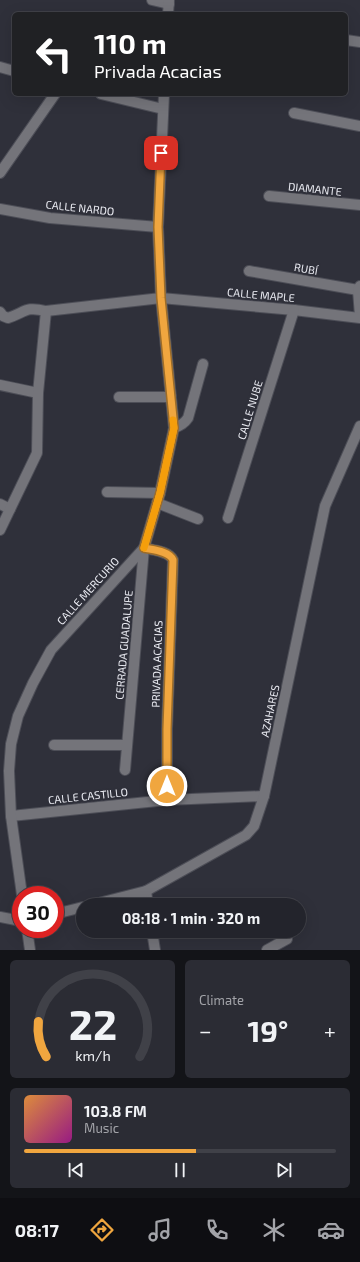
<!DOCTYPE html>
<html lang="en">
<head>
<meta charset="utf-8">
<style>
	body { margin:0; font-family:"Exo 2",sans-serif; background:#2b2c34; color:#f1f3f6; height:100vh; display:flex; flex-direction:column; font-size:15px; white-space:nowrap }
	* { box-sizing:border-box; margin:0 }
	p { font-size:13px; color:#a3a4a9 }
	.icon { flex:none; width:22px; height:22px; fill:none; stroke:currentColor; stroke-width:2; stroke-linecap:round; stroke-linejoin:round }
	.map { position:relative; height:950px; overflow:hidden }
	.details { display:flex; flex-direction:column; gap:10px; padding:10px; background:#131418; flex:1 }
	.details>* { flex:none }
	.hud { position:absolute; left:12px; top:12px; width:336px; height:84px; border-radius:6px; box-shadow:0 4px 16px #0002,0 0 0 1px #404148; background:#202124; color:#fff; overflow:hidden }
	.speed { position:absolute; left:12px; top:886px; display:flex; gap:8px; font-size:20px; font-weight:700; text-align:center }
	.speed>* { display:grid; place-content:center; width:52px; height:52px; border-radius:50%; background:#23242c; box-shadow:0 4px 16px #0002,0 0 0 1px #404148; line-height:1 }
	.speed .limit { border:6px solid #d22; background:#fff; color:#111 }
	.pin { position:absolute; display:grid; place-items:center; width:34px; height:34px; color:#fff; margin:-17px; border-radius:8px; box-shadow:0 2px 6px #0006 }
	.me { position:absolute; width:44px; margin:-22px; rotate:0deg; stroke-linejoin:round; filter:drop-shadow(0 0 3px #0008) }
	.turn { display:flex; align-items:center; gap:14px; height:84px; padding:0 16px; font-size:18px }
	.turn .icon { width:52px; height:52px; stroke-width:2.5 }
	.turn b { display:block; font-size:28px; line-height:34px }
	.big { font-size:30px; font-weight:700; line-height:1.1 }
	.details .widget { flex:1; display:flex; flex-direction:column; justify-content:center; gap:6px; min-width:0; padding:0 14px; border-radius:6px; background:#2b2c34 }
	.details .dial { align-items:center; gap:0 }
	.dial svg { height:104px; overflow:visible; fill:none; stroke:#404148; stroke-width:7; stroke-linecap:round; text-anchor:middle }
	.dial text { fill:#f1f3f6; stroke:none }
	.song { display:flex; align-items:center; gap:12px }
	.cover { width:48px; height:48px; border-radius:6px; background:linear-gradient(135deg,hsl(30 70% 55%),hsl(310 70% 35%)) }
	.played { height:4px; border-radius:2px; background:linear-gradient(90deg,#f0a63f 55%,#404148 55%) }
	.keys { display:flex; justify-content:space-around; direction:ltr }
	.heat { display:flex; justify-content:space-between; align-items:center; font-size:22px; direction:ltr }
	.details .tiles { flex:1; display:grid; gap:10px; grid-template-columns:1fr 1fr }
	.widget:last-child { grid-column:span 2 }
	.trip { position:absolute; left:76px; top:898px; width:230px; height:40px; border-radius:20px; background:#23242c; box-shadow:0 4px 16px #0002,0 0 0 1px #404148; font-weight:700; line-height:40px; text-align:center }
	.menu { display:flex; height:64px; justify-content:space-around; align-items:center; background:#0e0e12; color:#a3a4a9 }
	.menu .icon { width:28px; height:28px }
	.menu .selected { color:#f0a63f }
	.menu b { font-size:18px; color:#f1f3f6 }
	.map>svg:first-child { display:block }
</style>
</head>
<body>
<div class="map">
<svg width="360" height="950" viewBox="0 0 360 950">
	<rect width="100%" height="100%" fill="#2f303a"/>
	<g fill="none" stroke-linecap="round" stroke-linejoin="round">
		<defs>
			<g id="minor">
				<path d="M152 0 169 4"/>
				<path d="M168 14 169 0"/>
				<path d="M346 40 360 42"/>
				<path d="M0 67 14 71"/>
				<path d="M101 94 163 109"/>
				<path d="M294 113 360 126"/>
				<path d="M0 173 55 94"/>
				<path d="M269 196 360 205"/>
				<path d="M0 209 50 218 158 227"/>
				<path d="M249 271 358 290"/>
				<path d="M360 286 358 290 360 316"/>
				<path d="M0 312 3 316 8 318C26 312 25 306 46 311L161 298 294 310 360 318"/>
				<path d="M0 385 38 393"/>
				<path d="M119 397H171"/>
				<path d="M174 428C180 426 184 424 188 418L203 364"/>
				<path d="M107 492 160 493"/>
				<path d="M157 503 198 519"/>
				<path d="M0 504 10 509"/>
				<path d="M228 518 294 310"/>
				<path d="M0 530 37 453 38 393 46 311"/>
				<path d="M54 745H127"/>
				<path d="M125 770 144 548C153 550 169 551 173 560L167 729V800"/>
				<path d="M11 816 167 800 264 796"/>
				<path d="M146 891 148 905"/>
				<path d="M22 895 11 816 9 771 11 744 18 716 33 683 51 650 144 548 160 493 174 428 161 298 158 227 164 94"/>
				<path d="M91 905 146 891 246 835 254 826 264 796 325 506 360 426"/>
				<path d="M55 914 83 907"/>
				<path d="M0 917 21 921"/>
				<path d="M27 929 30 950"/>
				<path d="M152 931 155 950"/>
				<path d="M267 950 287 939"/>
			</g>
		</defs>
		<use href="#minor" stroke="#4d4e57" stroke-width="12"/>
		<use href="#minor" stroke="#74747a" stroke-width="10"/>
	</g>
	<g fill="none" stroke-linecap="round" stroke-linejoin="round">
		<defs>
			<path id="route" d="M161 153 158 227 161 298 174 428 160 493 144 548C153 550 169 551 173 560L167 729V786"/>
		</defs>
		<use href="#route" stroke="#9c6c29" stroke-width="10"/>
		<use href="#route" stroke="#f0a63f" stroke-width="7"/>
		<path stroke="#f59e0b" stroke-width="7" d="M144 548 160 493 174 428 173 420"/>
	</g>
	<g text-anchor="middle" stroke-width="4" stroke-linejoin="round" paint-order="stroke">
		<g font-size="11" fill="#eaebf2" stroke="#2f303a">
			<text transform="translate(315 189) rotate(6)" y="4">DIAMANTE</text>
			<text transform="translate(80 208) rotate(6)" y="4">CALLE NARDO</text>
			<text transform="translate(306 269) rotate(10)" y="4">RUBÍ</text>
			<text transform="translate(261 295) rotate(5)" y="4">CALLE MAPLE</text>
			<text transform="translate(250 410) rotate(-73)" y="4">CALLE NUBE</text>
			<text transform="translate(88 591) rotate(-48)" y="4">CALLE MERCURIO</text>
			<text transform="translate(124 645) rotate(-85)" y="4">CERRADA GUADALUPE</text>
			<text transform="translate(157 664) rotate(-88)" y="4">PRIVADA ACACIAS</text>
			<text transform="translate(270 711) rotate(-78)" y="4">AZAHARES</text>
			<text transform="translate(88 796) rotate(-6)" y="4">CALLE CASTILLO</text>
		</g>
	</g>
</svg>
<div class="speed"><div class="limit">30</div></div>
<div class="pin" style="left:161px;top:153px;background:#d93025"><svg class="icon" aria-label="arrive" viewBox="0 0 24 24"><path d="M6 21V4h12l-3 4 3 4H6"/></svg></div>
<svg class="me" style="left:167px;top:786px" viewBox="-20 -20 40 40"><circle r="17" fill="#f0a63f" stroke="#fff" stroke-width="3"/><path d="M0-11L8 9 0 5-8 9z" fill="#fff"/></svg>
<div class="trip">08:18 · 1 min · 320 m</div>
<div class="hud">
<div class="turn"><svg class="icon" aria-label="left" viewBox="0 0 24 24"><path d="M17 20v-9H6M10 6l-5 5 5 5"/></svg><div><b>110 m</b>Privada Acacias</div></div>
</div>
</div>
<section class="details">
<div class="tiles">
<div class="widget dial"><svg viewBox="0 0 100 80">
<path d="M14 69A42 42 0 1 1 86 69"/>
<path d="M14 69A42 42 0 0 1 8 42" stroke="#f0a63f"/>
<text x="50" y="56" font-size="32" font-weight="700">22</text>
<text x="50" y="72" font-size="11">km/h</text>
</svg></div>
<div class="widget"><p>Climate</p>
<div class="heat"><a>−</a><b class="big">19°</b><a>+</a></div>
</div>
<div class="widget">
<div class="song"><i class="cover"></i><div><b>103.8 FM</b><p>Music</p></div></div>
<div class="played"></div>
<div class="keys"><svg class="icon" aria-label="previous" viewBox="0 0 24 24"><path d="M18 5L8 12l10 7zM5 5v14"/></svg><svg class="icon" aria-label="pause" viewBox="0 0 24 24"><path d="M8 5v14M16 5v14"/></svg><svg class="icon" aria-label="next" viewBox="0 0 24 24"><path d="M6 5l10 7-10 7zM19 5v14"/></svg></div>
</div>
</div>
</section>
<nav class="menu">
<b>08:17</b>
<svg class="icon selected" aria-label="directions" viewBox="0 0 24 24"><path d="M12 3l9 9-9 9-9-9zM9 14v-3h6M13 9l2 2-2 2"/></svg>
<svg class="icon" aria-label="music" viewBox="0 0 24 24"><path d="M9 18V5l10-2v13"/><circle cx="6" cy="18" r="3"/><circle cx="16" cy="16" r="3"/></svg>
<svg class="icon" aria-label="phone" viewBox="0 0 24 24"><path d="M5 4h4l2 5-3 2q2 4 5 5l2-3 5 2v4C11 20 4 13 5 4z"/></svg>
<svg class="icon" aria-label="climate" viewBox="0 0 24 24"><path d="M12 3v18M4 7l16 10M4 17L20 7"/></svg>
<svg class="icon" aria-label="car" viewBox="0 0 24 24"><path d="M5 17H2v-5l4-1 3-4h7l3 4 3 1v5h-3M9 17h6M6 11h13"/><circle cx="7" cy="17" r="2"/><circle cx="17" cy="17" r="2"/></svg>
</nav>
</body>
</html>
